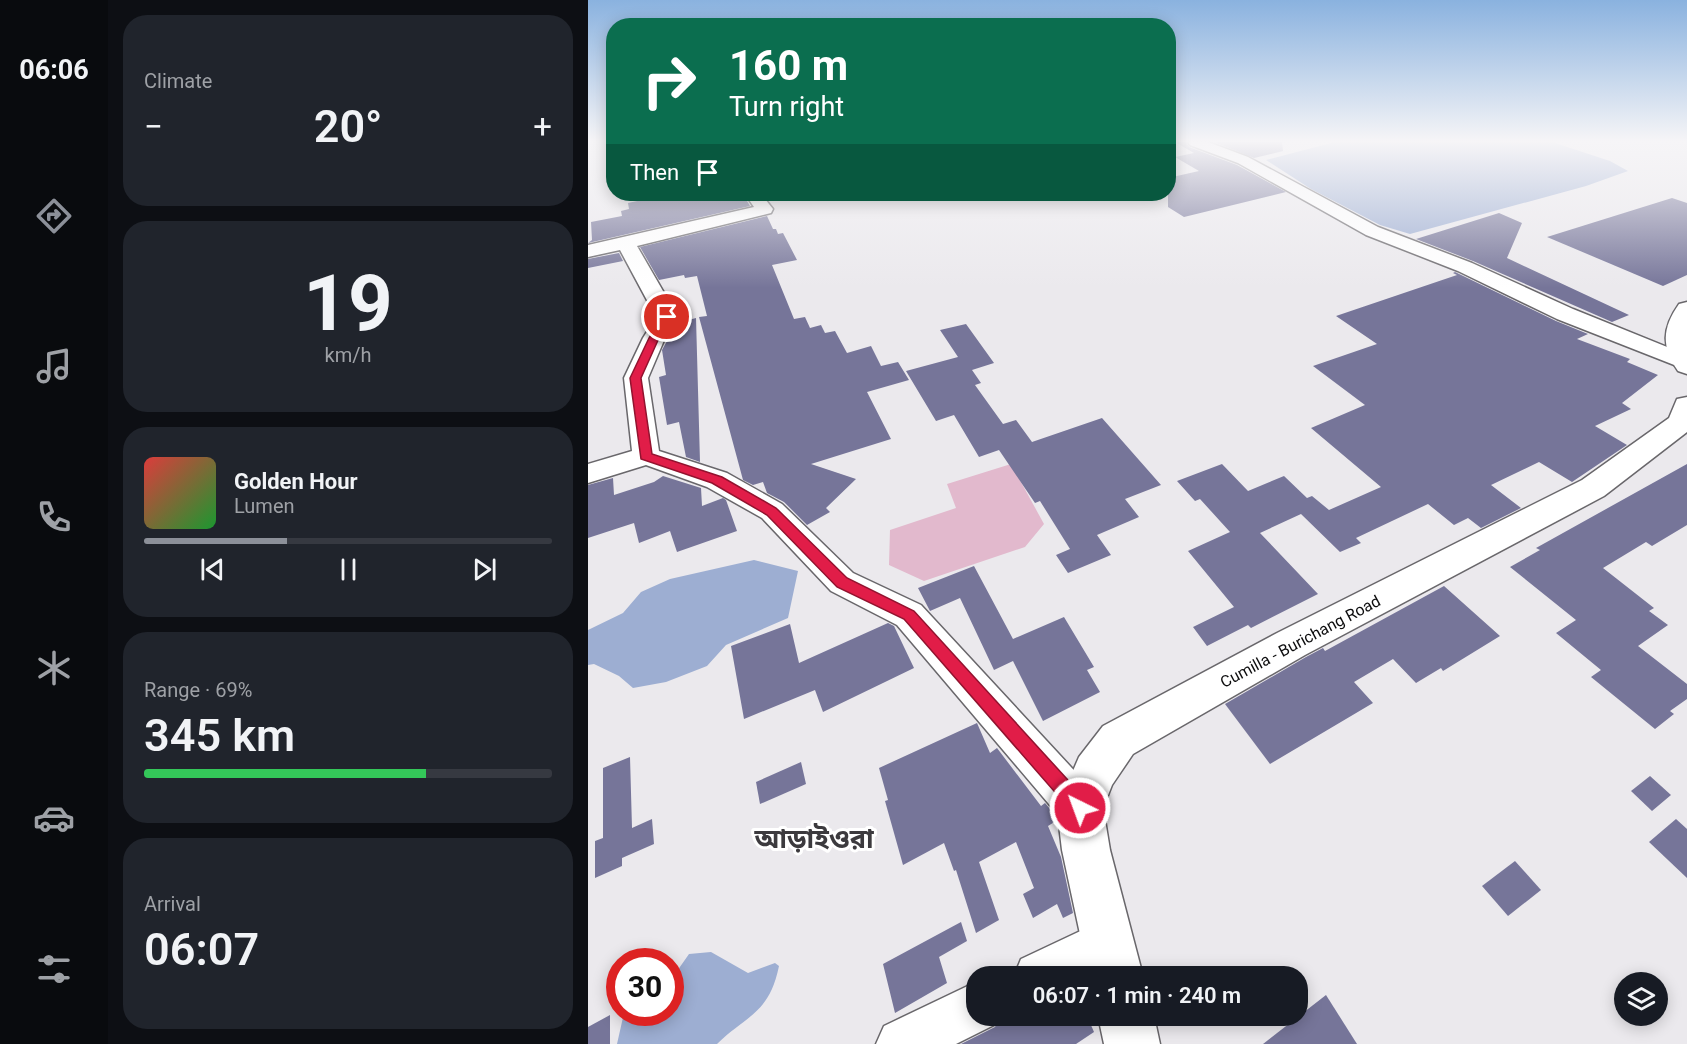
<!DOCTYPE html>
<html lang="en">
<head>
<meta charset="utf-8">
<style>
	body { margin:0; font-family:Roboto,"Noto Sans Bengali",sans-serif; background:#20242c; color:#f1f3f6; height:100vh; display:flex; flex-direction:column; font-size:22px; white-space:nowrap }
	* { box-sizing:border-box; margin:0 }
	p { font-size:20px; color:#9ea1a6 }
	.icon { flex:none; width:33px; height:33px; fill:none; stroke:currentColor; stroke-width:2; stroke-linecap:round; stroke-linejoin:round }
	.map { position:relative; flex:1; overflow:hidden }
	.side { display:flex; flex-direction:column; gap:15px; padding:15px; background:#0d0f14; width:480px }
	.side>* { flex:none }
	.guide { position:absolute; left:18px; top:18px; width:570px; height:183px; border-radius:24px; box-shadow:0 3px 15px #0003; background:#0b6e4f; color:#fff; overflow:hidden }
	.fabs { position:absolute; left:1026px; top:972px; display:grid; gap:12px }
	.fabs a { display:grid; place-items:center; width:54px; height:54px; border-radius:50%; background:#171b24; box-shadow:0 3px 15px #0003; font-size:30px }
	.speed { position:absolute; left:18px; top:948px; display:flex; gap:12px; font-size:30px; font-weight:700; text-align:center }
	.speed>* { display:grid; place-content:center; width:78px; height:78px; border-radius:50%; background:#171b24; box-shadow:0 3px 15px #0003; line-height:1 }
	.speed .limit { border:9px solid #d22; background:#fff; color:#111 }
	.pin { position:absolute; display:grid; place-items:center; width:51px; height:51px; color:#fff; margin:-26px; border:3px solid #fff; border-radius:50%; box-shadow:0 2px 6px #0007 }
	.me { position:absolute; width:66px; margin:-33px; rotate:318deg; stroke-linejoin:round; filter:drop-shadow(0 0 4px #0008) }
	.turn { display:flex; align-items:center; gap:21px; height:126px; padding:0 24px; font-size:27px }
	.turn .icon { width:78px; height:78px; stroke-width:2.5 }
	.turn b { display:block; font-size:42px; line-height:51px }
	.then { display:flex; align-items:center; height:57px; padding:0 24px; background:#0003; gap:12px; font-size:22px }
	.big { font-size:45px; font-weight:600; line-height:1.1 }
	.side .tile { flex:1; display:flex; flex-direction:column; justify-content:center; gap:9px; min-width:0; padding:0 21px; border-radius:24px; background:#20242c }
	.side .dial { align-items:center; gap:0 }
	.dial b { font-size:78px; line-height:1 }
	.song { display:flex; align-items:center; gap:18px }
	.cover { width:72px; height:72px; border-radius:9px; background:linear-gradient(135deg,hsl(0 70% 55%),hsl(130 70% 35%)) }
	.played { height:6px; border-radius:3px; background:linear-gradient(90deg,#8c9099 35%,#363941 35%) }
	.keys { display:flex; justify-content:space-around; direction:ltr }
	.heat { display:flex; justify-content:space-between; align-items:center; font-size:33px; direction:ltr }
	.charge { height:9px; border-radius:4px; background:linear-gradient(90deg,#34c759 69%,#363941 0) }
	.trip { position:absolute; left:378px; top:966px; width:342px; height:60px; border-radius:24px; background:#171b24; box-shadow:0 3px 15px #0003; font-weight:600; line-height:60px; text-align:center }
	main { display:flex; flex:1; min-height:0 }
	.menu { display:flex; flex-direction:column; width:108px; justify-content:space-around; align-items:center; background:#090b0e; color:#9ea1a6 }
	.menu .icon { width:42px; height:42px }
	.menu .active { color:#8c9099 }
	.menu b { font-size:27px; color:#f1f3f6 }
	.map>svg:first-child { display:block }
</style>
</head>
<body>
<main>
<nav class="menu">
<b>06:06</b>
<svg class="icon active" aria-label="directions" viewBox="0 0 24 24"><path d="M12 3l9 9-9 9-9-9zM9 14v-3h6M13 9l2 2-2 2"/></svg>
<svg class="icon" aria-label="music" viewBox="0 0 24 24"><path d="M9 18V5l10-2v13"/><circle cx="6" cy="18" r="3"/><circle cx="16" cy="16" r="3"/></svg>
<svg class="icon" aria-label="phone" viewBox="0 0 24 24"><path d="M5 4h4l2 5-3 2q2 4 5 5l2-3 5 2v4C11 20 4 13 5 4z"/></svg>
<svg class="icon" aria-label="climate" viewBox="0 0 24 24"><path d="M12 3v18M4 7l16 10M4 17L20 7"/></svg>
<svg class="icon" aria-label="car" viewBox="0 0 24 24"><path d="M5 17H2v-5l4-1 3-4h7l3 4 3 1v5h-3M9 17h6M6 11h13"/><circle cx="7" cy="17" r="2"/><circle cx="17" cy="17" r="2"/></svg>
<svg class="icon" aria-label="filters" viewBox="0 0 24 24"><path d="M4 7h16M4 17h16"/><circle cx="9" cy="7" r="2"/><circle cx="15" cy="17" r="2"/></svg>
</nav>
<section class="side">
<div class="tile"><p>Climate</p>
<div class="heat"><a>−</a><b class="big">20°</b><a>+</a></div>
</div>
<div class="tile dial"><b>19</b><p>km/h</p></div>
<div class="tile">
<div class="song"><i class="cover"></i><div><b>Golden Hour</b><p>Lumen</p></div></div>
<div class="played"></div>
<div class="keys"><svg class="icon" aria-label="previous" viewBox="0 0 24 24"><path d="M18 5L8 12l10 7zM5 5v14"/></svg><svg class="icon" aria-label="pause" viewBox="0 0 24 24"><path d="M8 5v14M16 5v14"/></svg><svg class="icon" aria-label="next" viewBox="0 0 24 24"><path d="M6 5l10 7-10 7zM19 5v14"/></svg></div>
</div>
<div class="tile"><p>Range · 69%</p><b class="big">345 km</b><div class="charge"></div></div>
<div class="tile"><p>Arrival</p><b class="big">06:07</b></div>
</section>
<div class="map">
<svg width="1099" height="1044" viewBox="0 0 1099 1044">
	<rect width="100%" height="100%" fill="#ebe9ed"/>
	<path fill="#e2b9cd" d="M423 464 456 524 437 547 336 581 301 565 302 530 368 508 359 484Z"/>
	<g fill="#9daed2">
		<path d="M747 142H964L1022 161 1040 171 998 186 822 234 792 225 723 189 678 160Z"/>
		<path d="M166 560 210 571 200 618 138 645 119 666 78 682 45 688 31 676 6 664 0 665V630L35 613 53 592 82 579Z"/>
		<path d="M123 952 160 973 187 963 191 966C181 1014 160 1014 129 1044H29L36 1013 82 1012 83 974H87L101 954Z"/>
	</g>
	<g fill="#767599">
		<path d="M587 142H598L601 147 649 165 698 192 596 217 580 207V178L611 171 587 157 606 153Z"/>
		<path d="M626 142H694L695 151 666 158Z"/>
		<path d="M81 194H155L162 206 0 243 4 240 3 222 34 216 33 211 41 209 40 203Z"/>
		<path d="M1084 198 1099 203V275L1075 286 959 237Z"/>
		<path d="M911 213 934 223 919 258 1041 315 1024 322 885 261 828 239Z"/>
		<path d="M179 216 185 229H188L190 234 195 233 209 260 184 265 206 319 217 317 222 328 233 325 237 333 247 331 259 353 283 346 293 366 310 362 321 380 279 392 303 439 223 464 268 479 238 508 242 512 219 525 196 502 179 493 175 482 165 485 155 480 111 317 119 316 109 276 97 278 96 275 71 280 52 247Z"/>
		<path d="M31 253 35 261 0 268V259Z"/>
		<path d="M867 272 968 321 1000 334 989 339 1042 359 1039 362 1070 375 1034 403 1043 409 1007 426 1039 445 984 482 951 462 903 485 933 508 893 528 880 518 866 525 840 504 768 538 773 543 752 552 713 514 672 533 730 594 663 628 660 625 619 646 605 627 646 607 600 551 642 532 612 499 607 501 589 481 634 464 660 491 696 476 719 498 724 496 741 510 793 487 723 428 777 405 725 366 789 344 748 316 869 275 865 273Z"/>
		<path d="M108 318 112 462 98 457 91 422 79 425 71 377 78 375 74 350 89 323Z"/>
		<path d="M378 324 406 363 384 370 393 383 387 385 415 424 428 420 444 442 514 418 573 485 537 499 551 517 509 535 523 555 480 573 468 555 482 549 452 501 447 503 411 450 391 457 366 415 348 421 318 371 370 357 352 330Z"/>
		<path d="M1099 464V525L1064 546 1058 542 1015 568 1066 608 1061 611 1080 625 1050 646 1099 684V699L1082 711 1086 714 1067 729 1003 677 1013 670 968 633 988 620 922 567 952 550 948 548Z"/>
		<path d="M75 476 113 488 114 506 135 498 138 500 149 531 89 552 82 531 51 543 46 523 0 538V485L25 478 26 495 66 482Z"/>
		<path d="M386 566 425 639 476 617 506 667 499 670 512 692 455 721 425 661 406 670 372 598 342 611 330 588Z"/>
		<path d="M856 586 912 636 855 671 853 668 828 683 805 659 766 682 785 703 682 764 637 704 718 657 735 648 737 651Z"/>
		<path d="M300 623 306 626 326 668 235 712 227 690 156 719 143 646 202 624 211 663Z"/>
		<path d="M389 723 402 753 409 748 453 806 457 803 462 809 468 821 460 826 473 857 485 913 475 918 469 904 445 918 435 894 446 888 428 842 391 862 411 920 388 933 368 870 366 871 356 843 315 865 297 801 300 800 291 768Z"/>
		<path d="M42 757 44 828 64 819 66 844 34 858V866L7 878V841L15 838V768Z"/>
		<path d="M213 762 218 784 172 804 168 782Z"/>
		<path d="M1062 776 1083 795 1064 811 1043 791Z"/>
		<path d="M1088 819 1099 829V878L1061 842Z"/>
		<path d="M927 861 953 890 920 916 894 886Z"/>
		<path d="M373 922 379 941 351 957 359 983 307 1013 295 964Z"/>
		<path d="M738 995 769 1044H675Z"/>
		<path d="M22 1015V1044H0V1027Z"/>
		<path d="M419 1016H499L506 1032 488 1044H373L407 1027 410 1021Z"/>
	</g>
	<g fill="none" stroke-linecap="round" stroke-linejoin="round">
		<defs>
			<g id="minor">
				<path d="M600 142H620L660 157 790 227 884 263 985 309 1099 355V370L969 319 870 271 778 235 650 163 602 145Z"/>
				<path d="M157 194H173L185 209 183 213 49 246 90 317 77 338 60 378 71 451 139 473 194 504 265 573 333 605 507 793 513 808 507 823 492 829 477 823 309 625 243 591 174 518 119 487 58 465 0 483V464L44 451 36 378 55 338 68 317 32 250 0 257V245L166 207Z"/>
				<path d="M520 918 537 925 544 942 537 959 501 976H426L433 959Z"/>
				<path d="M388 982V1016H410L406 1025 368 1044H288L296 1026Z"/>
			</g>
			<g id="secondary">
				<path d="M1099 302V374L1090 371C1073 347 1074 328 1091 304Z"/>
				<path d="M1099 397V432L1016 496 717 655 545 754 524 785 515 808 522 850 555 976H501L474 850 469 808 491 757 515 726 689 633 994 480 1081 418 1089 399Z"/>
				<path d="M510 1016H566L572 1044H516Z"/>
			</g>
		</defs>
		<use href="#minor" stroke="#69676b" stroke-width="3"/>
		<use href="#secondary" stroke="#69676b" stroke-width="3"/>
		<use href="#minor" fill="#fff" fill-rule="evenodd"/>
		<use href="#secondary" fill="#fff" fill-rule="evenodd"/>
	</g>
	<linearGradient id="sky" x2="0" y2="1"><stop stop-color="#8ab2df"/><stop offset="0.49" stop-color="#f6f5f7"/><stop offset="1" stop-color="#f6f5f7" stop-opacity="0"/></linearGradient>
	<rect width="1099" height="288" fill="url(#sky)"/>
	<path fill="#e11d48" stroke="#92132f" stroke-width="1.5" d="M75 315 84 317 71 338 53 378 64 454 134 477 188 508 259 578 326 611 499 801 502 808 499 814 492 817 486 814 316 619 249 587 179 515 124 483 53 459 42 378 61 338Z"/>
	<g text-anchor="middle" stroke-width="6" stroke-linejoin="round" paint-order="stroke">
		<g font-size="16" fill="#0c0c0d" stroke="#fff">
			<text transform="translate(712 641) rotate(-28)" y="6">Cumilla - Burichang Road</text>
		</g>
		<g font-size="27" font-weight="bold" fill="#3c3a3e" stroke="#fff">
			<text x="226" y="848">আড়াইওরা</text>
		</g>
	</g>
</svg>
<div class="fabs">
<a><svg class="icon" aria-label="layers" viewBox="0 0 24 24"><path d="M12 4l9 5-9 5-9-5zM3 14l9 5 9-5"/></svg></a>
</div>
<div class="speed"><div class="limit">30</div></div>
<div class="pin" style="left:79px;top:317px;background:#d93025"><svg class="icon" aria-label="arrive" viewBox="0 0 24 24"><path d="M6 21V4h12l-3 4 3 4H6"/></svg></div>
<svg class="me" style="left:492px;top:808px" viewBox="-20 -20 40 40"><circle r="17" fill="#e11d48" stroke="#fff" stroke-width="3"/><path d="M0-11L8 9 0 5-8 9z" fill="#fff"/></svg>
<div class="trip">06:07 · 1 min · 240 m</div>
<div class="guide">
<div class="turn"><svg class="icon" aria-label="right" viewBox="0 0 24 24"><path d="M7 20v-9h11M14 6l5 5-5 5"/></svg><div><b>160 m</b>Turn right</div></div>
<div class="then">Then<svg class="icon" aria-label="arrive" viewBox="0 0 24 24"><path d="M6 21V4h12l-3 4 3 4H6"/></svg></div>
</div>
</div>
</main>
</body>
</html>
